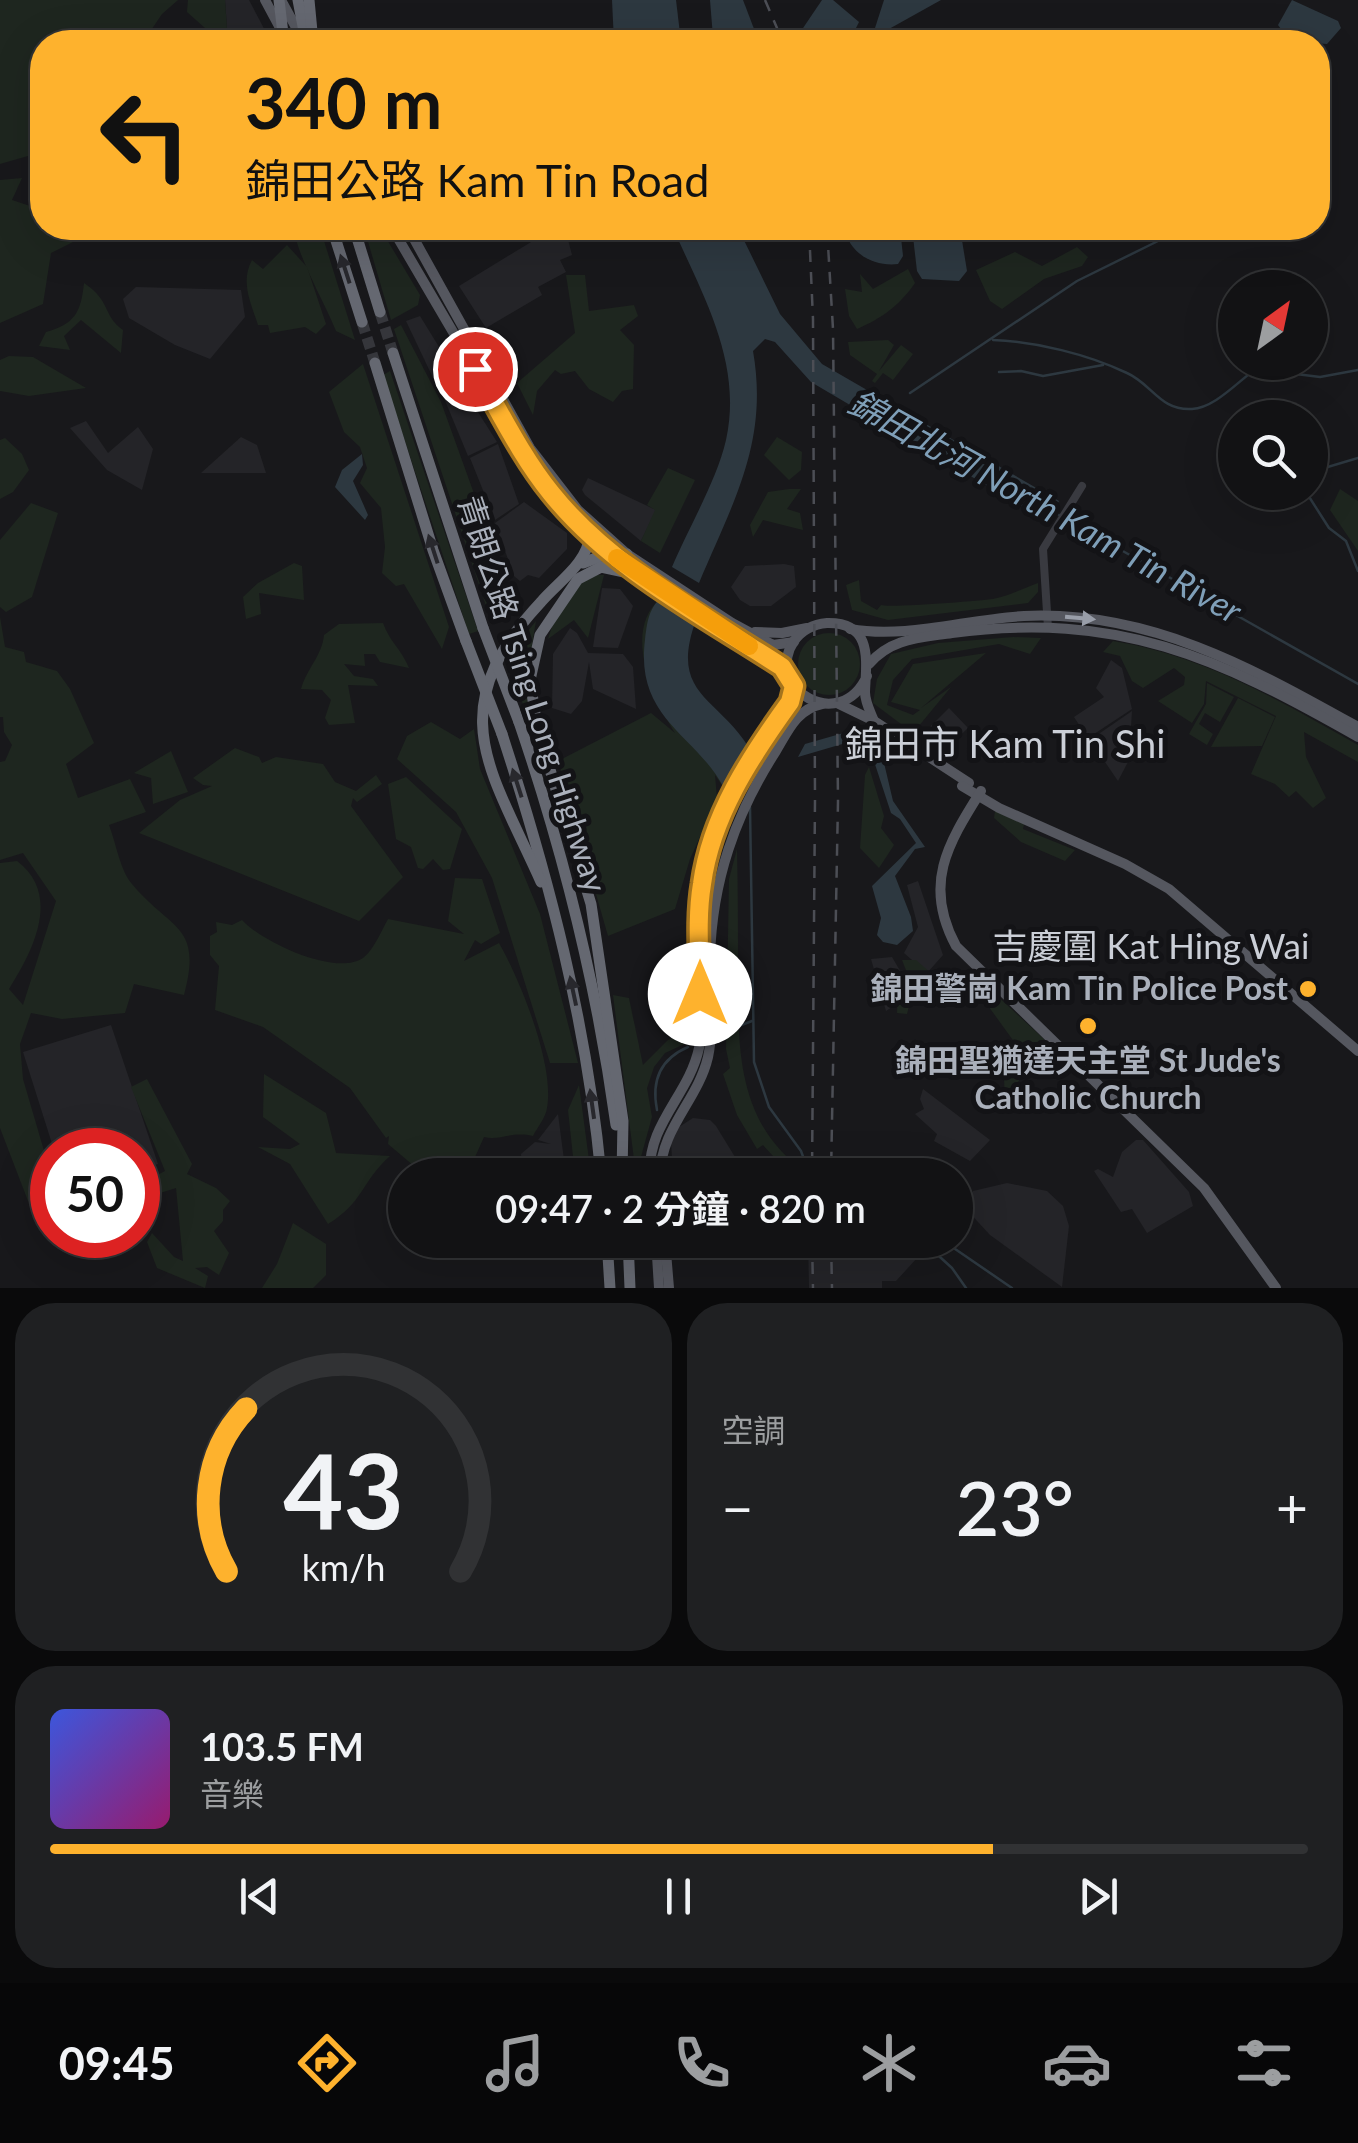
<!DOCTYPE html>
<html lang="zh-TW">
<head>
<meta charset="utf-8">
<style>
	body { margin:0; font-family:Lato,"Noto Sans TC",sans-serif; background:#1f2022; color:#f1f3f6; height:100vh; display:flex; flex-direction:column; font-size:38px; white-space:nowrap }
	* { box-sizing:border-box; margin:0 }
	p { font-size:32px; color:#9c9ea0 }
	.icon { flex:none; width:55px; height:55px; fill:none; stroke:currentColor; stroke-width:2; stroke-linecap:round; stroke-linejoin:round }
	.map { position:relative; height:1288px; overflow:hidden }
	.drawer { display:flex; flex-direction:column; gap:15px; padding:15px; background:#0a0a0b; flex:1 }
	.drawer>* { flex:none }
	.top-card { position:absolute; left:30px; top:30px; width:1300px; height:210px; border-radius:40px; box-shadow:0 10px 40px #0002,0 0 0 2px #313234; background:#feb22d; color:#111; overflow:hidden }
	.needle { width:65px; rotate:33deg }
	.tools { position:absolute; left:1218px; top:270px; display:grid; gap:20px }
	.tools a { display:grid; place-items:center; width:110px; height:110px; border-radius:50%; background:#121214; box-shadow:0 10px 40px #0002,0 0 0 2px #313234; font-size:50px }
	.speed { position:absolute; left:30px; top:1128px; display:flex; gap:20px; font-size:50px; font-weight:700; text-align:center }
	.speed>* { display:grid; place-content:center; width:130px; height:130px; border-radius:50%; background:#121214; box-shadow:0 10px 40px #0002,0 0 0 2px #313234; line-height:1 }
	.speed .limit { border:15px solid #d22; background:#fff; color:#111 }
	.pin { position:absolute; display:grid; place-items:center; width:85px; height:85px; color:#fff; margin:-42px; border:5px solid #fff; border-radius:50%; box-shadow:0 2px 10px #0007 }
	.me { position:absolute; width:110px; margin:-55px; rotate:0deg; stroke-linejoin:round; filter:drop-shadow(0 0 8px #0008) }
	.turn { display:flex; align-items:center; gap:35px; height:210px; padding:0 50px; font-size:45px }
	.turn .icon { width:130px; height:130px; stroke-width:2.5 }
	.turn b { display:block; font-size:70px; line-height:85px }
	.big { font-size:75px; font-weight:600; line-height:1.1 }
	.drawer .tile { flex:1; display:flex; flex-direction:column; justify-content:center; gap:15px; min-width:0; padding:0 35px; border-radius:40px; background:#1f2022 }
	.drawer .dial { align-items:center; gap:0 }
	.dial svg { height:260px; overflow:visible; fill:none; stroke:#313234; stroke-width:7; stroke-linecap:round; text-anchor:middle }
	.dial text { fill:#f1f3f6; stroke:none }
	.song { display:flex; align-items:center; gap:30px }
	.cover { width:120px; height:120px; border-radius:15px; background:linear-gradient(135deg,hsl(230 70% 55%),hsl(320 70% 35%)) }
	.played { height:10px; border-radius:5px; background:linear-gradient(90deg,#feb22d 75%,#313234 75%) }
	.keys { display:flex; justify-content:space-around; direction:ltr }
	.heat { display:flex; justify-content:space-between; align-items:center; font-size:55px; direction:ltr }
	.drawer .tiles { flex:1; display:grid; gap:15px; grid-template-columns:1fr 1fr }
	.tile:last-child { grid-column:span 2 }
	.trip { position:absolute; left:388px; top:1158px; width:585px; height:100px; border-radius:50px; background:#121214; box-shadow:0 10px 40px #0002,0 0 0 2px #313234; font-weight:600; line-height:100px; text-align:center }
	.tab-bar { display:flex; height:160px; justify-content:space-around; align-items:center; background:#070708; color:#9c9ea0 }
	.tab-bar .icon { width:70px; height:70px }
	.tab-bar .active { color:#feb22d }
	.tab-bar b { font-size:45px; color:#f1f3f6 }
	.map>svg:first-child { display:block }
</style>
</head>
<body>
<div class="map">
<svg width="1358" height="1288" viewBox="0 0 1358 1288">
	<rect width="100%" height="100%" fill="#18181b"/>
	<g fill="#242428">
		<path d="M225 0H249L271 42H228Z"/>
		<path d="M554 228H565L572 255 560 260 566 272 538 287 542 295 486 328 459 286Z"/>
		<path d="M136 287 241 290 245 317 210 359 175 345 129 318 123 299Z"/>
		<path d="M420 316 455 373 435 382 406 321Z"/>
		<path d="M455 376 497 442 468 456 439 386Z"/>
		<path d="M86 421 108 453 138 427 153 449 142 490 107 470 70 428Z"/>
		<path d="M241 437 257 445 266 473H201Z"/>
		<path d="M498 444 519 504 495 520 470 458Z"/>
		<path d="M588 478 656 510 641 541 585 495 582 490Z"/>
		<path d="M524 502 567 533V549L539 578 528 575 520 581 514 576 495 523Z"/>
		<path d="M784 564 794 566 796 587 771 606H750L740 600 731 587 745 566Z"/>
		<path d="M602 588 620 589 633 606 618 648 593 647Z"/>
		<path d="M570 628 577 633 588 653 623 654 633 667 636 709 593 689 589 662 582 701 571 714 552 708 553 654Z"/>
		<path d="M1111 660 1122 668 1132 709 1088 738 1074 717 1104 697 1096 688Z"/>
		<path d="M949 708 968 728 950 745 956 752 951 759 923 734Z"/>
		<path d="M1132 711 1129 760 1118 781 1090 740Z"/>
		<path d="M918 881 943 955 927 973 904 953 918 927 907 885Z"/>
		<path d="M892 957 913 993 886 1011 871 959Z"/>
		<path d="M111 1025 158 1164 138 1171V1150H54L23 1052Z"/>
		<path d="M923 1089 990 1140 970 1161 934 1141 937 1134 915 1114 924 1109 920 1099Z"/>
		<path d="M558 1114 566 1175 522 1165 521 1154 535 1142 551 1144 538 1140Z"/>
		<path d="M693 1118 710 1120 716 1126 746 1175H673L671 1142 679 1127Z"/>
		<path d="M1136 1140H1143L1189 1192 1193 1206 1147 1233 1132 1209 1121 1212 1094 1171 1098 1169 1113 1177 1122 1152Z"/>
		<path d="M1007 1183 1047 1191 1063 1206 1069 1226 1062 1287 990 1235 966 1209 973 1191Z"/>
		<path d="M808 1240H890L917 1258 896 1281H882V1288H809Z"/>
	</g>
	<g fill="#1e261f">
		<path d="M0 0H178L162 14 143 42H42V152L0 164Z"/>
		<path d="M188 0H225L228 42H197L205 28 187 12Z"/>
		<path d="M22 178 12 200 42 210V228H102L101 241 81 238 51 253 43 304 0 323V180Z"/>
		<path d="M294 228H320L355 340 336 331C325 303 296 254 294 228Z"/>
		<path d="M364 228H380L420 295 418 305 391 320Z"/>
		<path d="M287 245 307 267 326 324 316 334 305 327 270 333 268 325H258C251 303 240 282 252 260L263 269Z"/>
		<path d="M1077 247 1088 257 1082 266 1044 279 1002 309 990 301 976 270 1015 252 1042 266Z"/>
		<path d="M908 269 915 283C899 306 882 318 857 329L849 316 845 289 862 292 860 274 873 289Z"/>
		<path d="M566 275H585L589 311 634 305 638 316 620 330 634 345 633 389 622 391 613 402 589 389 575 371 561 374 555 370 537 391 533 415 517 383 575 333Z"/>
		<path d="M84 283C112 302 102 315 123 330L121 353 81 320 64 336 70 350 39 346 46 332C75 324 81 312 84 283Z"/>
		<path d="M401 325 441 402 512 599 492 624 394 329Z"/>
		<path d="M888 340 894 345 879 371 901 345 913 354 893 380 883 373 875 383 872 381 877 374 850 355 848 342Z"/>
		<path d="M9 356 33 357 86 388 29 396 0 391V360Z"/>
		<path d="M363 364 449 627 442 649 404 584 396 586 382 573 385 547 381 508 360 483 367 468 360 447 344 432 329 392Z"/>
		<path d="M390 371 478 631 469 634 383 375Z"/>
		<path d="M777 437 802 452 801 470 789 480 764 455Z"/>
		<path d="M5 438 22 454 29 470 13 492 0 499V440Z"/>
		<path d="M668 468 695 480 660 553 641 541 655 510 647 505Z"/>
		<path d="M789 489H801L787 509 800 513 803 530 763 520 753 537 750 525 768 492Z"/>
		<path d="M1340 489 1358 501V551L1330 510Z"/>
		<path d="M31 503 58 513 32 597 6 612 0 607V540Z"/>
		<path d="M294 563 302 566 304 600 259 593 261 614 246 619 243 597 258 583Z"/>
		<path d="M577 575H604L588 638 574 620 548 639 563 593Z"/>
		<path d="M859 580 861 601 877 610 881 605C888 608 979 601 993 599 1008 596 1024 588 1038 583V592L1028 603 888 620 852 610 846 585Z"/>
		<path d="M661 598 659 644 710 743 724 788 715 775 717 799 690 859 675 909 608 936 558 761 651 713 675 733C654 699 621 631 661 598Z"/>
		<path d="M0 617 5 647 24 652 26 662 57 671 70 689 94 743 66 764 78 798 130 779 146 812 109 825C116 843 120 870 132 884 171 931 203 924 184 995L134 984 125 1013 62 1019 31 1013 20 1044 23 1079 52 1178V1226L28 1201 0 1128V863L17 861C62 895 33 951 9 989L23 1005 56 901 23 853 0 860V762L5 761 12 745 4 732 3 717H0Z"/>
		<path d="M536 621 526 680 529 721 506 658Z"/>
		<path d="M383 623C389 641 402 650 409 668L380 662 375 654H364L365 666 344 664 354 676 373 679 378 686 348 685 355 723 329 725 325 718 331 700 322 690 301 689C307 668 322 656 324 635L339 624Z"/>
		<circle cx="829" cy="664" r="31"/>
		<path d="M1013 637 1041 638 1030 654 999 644 912 659 893 680 887 705 913 715 920 710 891 702 913 664 986 653 921 708 951 687 913 733 873 703 877 679 891 654 938 643Z"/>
		<path d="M1113 641C1204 656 1279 700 1358 745V762L1304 732 1306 757 1326 798 1313 808 1296 791 1289 797 1275 784 1251 774 1276 716 1206 681 1204 704 1192 723 1158 701 1184 685 1185 677 1174 668 1143 688 1132 681 1120 656 1103 652Z"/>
		<path d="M1207 683 1234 697 1220 722 1205 713 1199 724 1213 734 1207 745 1189 734 1206 704Z"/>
		<path d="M1238 698 1275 717 1262 746 1211 747Z"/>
		<path d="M431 722 460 739 474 729 480 769 540 914 578 1063H550L492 878 456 812 397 759 407 736Z"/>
		<path d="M235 748 259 757 262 763 276 757 323 764 335 782 356 791 376 775 382 784 357 802 353 798 351 806 403 877 359 921 139 833 180 800 212 786 203 785 193 778Z"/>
		<path d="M171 751 188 792 153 804 151 778 134 773Z"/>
		<path d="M869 767 884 816 881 828 894 845 879 868 860 848 865 775Z"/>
		<path d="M406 777 462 829 450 869 443 870 433 859 423 869 418 868 411 847 396 839 388 784Z"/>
		<path d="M995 811 1024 824 1023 829 1075 850 1065 861 1021 842 994 818Z"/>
		<path d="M737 849C738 890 738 932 738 974 738 1052 737 1127 810 1175 791 1175 774 1158 763 1145L757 1149 737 1115 723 1074 730 1068 726 1049 729 879Z"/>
		<path d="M455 878 482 879 500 933 481 944 475 940 464 961 499 943C520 980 555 1065 547 1108 546 1117 537 1128 533 1136 511 1131 500 1141 484 1137L471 1166H414L388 1144 389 1136 386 1138 350 1088 263 1027 215 1010 219 966 210 955V936L217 932 216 922 232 925 242 920C261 941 335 977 363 958 373 951 382 930 388 919L464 934 448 921Z"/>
		<path d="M902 960H916L931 973 927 985 910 1002 907 1014 897 1013 898 989 911 983Z"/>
		<path d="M995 994 1044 1039 1039 1055 1032 1053 1033 1062 1005 1099 1003 1058 1015 1043 986 1003Z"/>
		<path d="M613 995 629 998 643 1065 668 1040 691 1030 689 1042 665 1053 654 1067 647 1088 652 1117 636 1175Z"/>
		<path d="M264 1074 326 1113 336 1153 390 1156C361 1182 364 1202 328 1224L290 1164 258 1147 290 1149 300 1144 263 1117Z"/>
		<path d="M147 1079 192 1164 187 1174 216 1188 230 1201 223 1210V1221L214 1231 229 1253 219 1275 207 1267 195 1268 208 1276 205 1288 157 1268 147 1242 152 1233 174 1257 183 1261 176 1188 138 1200V1185L165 1171 131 1087Z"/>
		<path d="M579 1085 591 1175H575L568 1110Z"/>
		<path d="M293 1223 326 1244V1275L313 1288H262L277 1264Z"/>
	</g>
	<g fill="#2d3840">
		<path d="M612 0H676L681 42H614Z"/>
		<path d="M710 0H743L759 42H720L713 37Z"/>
		<path d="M822 0H833L859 22 849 42H805L799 34Z"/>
		<path d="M884 0H941L880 34 875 28Z"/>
		<path d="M1292 0 1338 21 1341 28 1327 44 1290 41 1278 25Z"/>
		<path d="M673 228H738L780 314 822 364 1059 501 1047 521 811 382 775 342 765 339 753 351C769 442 733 502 699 583L672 567C688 529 717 480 726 440 743 363 703 296 673 228Z"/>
		<path d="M845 228H900L903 256 898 264C874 267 848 253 845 228Z"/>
		<path d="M912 228H960L967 271 959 281 922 279 917 271Z"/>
		<path d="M362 454 363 465 353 481 368 515 365 520 335 487 342 470Z"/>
		<path d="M661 598 696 620C669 694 716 696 748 746L724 788C696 734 635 719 645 640 647 624 648 609 661 598Z"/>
		<path d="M861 728 880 746 893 801 925 847 915 849 895 876 911 917 913 931 897 945 883 942 877 935 881 918 872 886 916 843 900 819 891 813 870 749 856 740 798 757 805 744Z"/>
	</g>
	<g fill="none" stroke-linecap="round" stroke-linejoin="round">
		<g stroke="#2d3840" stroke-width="2.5">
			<path d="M993 340C1037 342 1087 354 1127 373 1152 384 1160 411 1192 409 1215 408 1238 381 1256 369L1320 377 1358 370"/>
			<path d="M999 372 1021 371 1043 376 1103 365"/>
			<path d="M910 393 1077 281 1158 241 1174 228"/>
			<path d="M1310 478 1311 472 1358 458"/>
			<path d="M1306 492 1329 528 1346 541 1358 571"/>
			<path d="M1052 511 1358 684"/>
			<path d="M750 807 754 1062 769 1107 801 1151 805 1162 825 1175"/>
			<path d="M731 1029 752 1021"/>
			<path d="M657 1110C651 1080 660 1059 688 1047"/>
			<path d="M934 1240 929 1247 952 1268 966 1288"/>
			<path d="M942 1240 1012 1288"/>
		</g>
		<g stroke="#35363b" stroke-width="11" stroke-dasharray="11 5.5" stroke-linecap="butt">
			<path d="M380 312 393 353"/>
			<path d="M362 322 375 363"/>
		</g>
		<path stroke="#393a40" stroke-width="8" d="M1048 628 1043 549 1082 486"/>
		<g stroke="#55575f" stroke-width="10">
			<path d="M265 0 280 28"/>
			<path d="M281 0 304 42"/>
			<path d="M392 228 531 465 563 508 624 563 789 673"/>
			<path d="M408 228 530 448 578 510 627 554 732 623 773 645 794 642"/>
			<path d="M850 629C907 639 966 619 1024 616 1149 610 1252 668 1358 727"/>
			<path d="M755 632 782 633 807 628"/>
			<path d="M869 664C891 638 919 638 952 633 1119 611 1217 657 1358 737"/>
			<path d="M867 676C840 735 763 688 794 641 802 630 814 624 827 623 874 622 866 662 865 692 865 702 870 711 874 721"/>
			<path d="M839 704 874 721 969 783"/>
			<path d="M962 786 999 808 1125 864 1169 889 1358 1051"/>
			<path d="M981 791C947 845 923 885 956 946L1204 1188 1276 1288"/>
			<path d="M650 1175C647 1124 689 1095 699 1048 708 1007 698 953 699 910 701 831 746 764 790 702L794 686"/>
			<path d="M660 1175C661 1128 698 1100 708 1057 715 1025 709 990 710 958 712 881 735 815 776 751 788 731 797 709 822 704"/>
			<path d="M656 1240 659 1288"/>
			<path d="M665 1240 669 1288"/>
		</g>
		<g stroke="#656871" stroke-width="11">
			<path d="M298 0 306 42"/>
			<path d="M309 0 313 42"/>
			<path d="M332 228 362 322"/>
			<path d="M354 228 380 312"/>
			<path d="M393 353 483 628"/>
			<path d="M375 363 433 550 466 641"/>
			<path d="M583 563 604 555 627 554"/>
			<path d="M519 722C564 854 597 987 616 1125"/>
			<path d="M502 734C549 878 587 1024 601 1175"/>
			<path d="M541 882C490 768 440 710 541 602 559 581 587 564 590 535"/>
			<path d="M622 1175 623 1121 591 904 537 727 530 680 540 635 578 579 601 567 643 576"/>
			<path d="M607 1240 610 1288"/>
			<path d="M628 1240 630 1288"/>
		</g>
		<g stroke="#4c4e55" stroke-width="2.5" stroke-dasharray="12 10" stroke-linecap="butt">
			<path d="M765 0 783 42"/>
			<path d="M809 228 813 319 815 799 812 1175"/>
			<path d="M827 228 833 329 838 801 831 1175"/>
			<path d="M812 1240 813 1288"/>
			<path d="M831 1240 832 1288"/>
		</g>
		<g stroke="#656871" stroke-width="11">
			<path d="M279 0 284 42"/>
			<path d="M483 628 519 722"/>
			<path d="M466 641 502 734"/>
		</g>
	</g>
	<defs><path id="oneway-solid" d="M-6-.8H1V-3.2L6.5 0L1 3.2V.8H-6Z" transform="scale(2.5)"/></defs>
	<g fill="#28282d">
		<use href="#oneway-solid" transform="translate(345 269) rotate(-108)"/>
		<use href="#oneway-solid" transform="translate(433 549) rotate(-108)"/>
		<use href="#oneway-solid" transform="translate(517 783) rotate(-108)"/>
		<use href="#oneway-solid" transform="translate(573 991) rotate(-102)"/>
		<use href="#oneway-solid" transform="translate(592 1104) rotate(-98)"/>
	</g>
	<use fill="#999ea9" href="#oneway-solid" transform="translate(1080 618) rotate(5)"/>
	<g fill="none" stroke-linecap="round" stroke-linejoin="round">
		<defs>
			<path id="route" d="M475 369C499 410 521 456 551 493 611 568 702 615 782 667L794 686 790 702C751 756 711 816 702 884 696 920 700 958 700 994"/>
		</defs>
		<use href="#route" stroke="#a5741d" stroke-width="25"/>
		<use href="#route" stroke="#feb22d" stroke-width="18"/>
		<path stroke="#f59e0b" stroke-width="18" d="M617 558 749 646"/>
	</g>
	<g fill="#feb22d" stroke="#131316" stroke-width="4">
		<circle cx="1308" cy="989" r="10"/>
		<circle cx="1088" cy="1026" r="10"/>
	</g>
	<g text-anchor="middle" stroke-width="10" stroke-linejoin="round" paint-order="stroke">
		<g font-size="32" fill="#aab0bb" stroke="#131316">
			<text transform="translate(532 694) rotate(72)" y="11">青朗公路 Tsing Long Highway</text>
		</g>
		<g font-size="32" font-weight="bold" fill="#aab0bb" stroke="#131316" text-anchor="end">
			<text x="1288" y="1000">錦田警崗 Kam Tin Police Post</text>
			<text x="1088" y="1072" text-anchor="middle">錦田聖猶達天主堂 St Jude's<tspan x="1088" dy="37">Catholic Church</tspan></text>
		</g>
		<g font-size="35" font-style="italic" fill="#7f9fb8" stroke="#131316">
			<text transform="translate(1045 507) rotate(29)" y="12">錦田北河 North Kam Tin River</text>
		</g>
		<g font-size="35" fill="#cbcfd7" stroke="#131316">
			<text x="1151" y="959">吉慶圍 Kat Hing Wai</text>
		</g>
		<g font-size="38" fill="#cbcfd7" stroke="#131316">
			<text x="1005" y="758">錦田市 Kam Tin Shi</text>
		</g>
	</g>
</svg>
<div class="tools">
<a><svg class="needle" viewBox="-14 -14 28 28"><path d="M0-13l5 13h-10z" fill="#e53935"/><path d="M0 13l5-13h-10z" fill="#9c9ea0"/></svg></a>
<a><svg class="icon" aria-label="search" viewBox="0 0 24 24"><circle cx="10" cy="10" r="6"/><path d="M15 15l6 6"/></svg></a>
</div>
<div class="speed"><div class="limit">50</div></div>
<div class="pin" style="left:475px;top:369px;background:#d93025"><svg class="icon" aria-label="arrive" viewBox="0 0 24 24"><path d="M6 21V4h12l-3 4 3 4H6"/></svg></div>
<svg class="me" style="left:700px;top:994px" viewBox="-20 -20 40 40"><circle r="19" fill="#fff"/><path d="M0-13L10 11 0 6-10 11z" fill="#feb22d"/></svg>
<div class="trip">09:47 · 2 分鐘 · 820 m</div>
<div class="top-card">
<div class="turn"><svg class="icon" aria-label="left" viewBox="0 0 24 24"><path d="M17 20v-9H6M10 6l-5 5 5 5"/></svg><div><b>340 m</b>錦田公路 Kam Tin Road</div></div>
</div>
</div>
<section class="drawer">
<div class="tiles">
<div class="tile dial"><svg viewBox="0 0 100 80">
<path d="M14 69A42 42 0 1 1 86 69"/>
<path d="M14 69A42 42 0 0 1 20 19" stroke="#feb22d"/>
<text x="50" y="56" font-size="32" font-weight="700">43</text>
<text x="50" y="72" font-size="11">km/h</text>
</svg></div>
<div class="tile"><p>空調</p>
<div class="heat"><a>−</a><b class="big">23°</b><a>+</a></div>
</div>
<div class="tile">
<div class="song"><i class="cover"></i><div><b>103.5 FM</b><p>音樂</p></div></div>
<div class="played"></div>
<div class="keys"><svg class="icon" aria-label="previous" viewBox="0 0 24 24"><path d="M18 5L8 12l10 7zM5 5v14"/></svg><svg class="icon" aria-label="pause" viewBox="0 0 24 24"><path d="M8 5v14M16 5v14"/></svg><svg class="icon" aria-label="next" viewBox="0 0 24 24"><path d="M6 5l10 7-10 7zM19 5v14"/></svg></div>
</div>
</div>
</section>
<nav class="tab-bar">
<b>09:45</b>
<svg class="icon active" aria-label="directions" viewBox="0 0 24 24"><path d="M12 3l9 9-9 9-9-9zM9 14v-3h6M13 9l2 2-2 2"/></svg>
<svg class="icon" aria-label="music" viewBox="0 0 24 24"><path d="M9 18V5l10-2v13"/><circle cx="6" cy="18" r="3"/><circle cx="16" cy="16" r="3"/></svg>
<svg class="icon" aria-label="phone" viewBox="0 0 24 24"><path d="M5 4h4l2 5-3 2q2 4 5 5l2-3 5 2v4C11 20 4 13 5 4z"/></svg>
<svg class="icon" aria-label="climate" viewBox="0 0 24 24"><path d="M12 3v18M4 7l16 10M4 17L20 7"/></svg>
<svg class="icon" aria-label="car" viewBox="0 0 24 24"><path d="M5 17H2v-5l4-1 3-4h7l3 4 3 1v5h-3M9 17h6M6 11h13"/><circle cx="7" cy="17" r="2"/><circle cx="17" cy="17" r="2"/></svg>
<svg class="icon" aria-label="filters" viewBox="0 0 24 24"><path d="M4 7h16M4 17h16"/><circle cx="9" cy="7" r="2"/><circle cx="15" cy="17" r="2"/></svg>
</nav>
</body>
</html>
